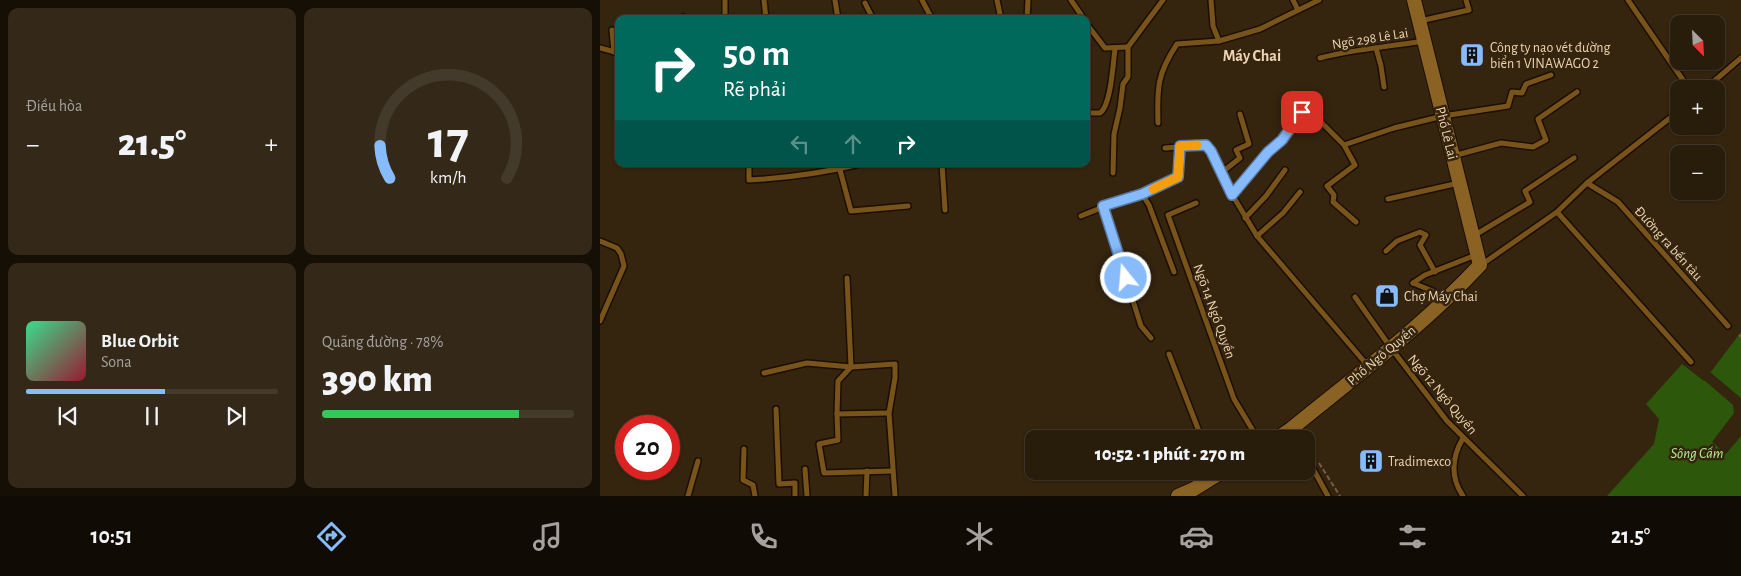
<!DOCTYPE html>
<html lang="vi">
<head>
<meta charset="utf-8">
<style>
	body { margin:0; font-family:"Alegreya Sans",sans-serif; background:#342919; color:#f1f3f6; height:100vh; display:flex; flex-direction:column; font-size:19px; white-space:nowrap }
	* { box-sizing:border-box; margin:0 }
	p { font-size:16px; color:#a5a19d }
	.icon { flex:none; width:28px; height:28px; fill:none; stroke:currentColor; stroke-width:2; stroke-linecap:round; stroke-linejoin:round }
	.map { position:relative; flex:1; overflow:hidden }
	.details { display:flex; flex-direction:column; gap:8px; padding:8px; background:#160f06; width:600px }
	.details>* { flex:none }
	.banner { position:absolute; left:15px; top:15px; width:475px; height:152px; border-radius:10px; box-shadow:0 1px 4px #0004,0 0 0 1px #443a2c; background:#00695c; color:#fff; overflow:hidden }
	.needle { width:32px; rotate:156deg }
	.buttons { position:absolute; left:1070px; top:15px; display:grid; gap:10px }
	.buttons a { display:grid; place-items:center; width:55px; height:55px; border-radius:10px; background:#281c0b; box-shadow:0 1px 4px #0004,0 0 0 1px #443a2c; font-size:25px }
	.speed { position:absolute; left:15px; top:415px; display:flex; gap:10px; font-size:25px; font-weight:700; text-align:center }
	.speed>* { display:grid; place-content:center; width:65px; height:65px; border-radius:50%; background:#281c0b; box-shadow:0 1px 4px #0004,0 0 0 1px #443a2c; line-height:1 }
	.speed .limit { border:8px solid #d22; background:#fff; color:#111 }
	.pin { position:absolute; display:grid; place-items:center; width:42px; height:42px; color:#fff; margin:-21px; border-radius:10px; box-shadow:0 2px 8px #0006 }
	.me { position:absolute; width:55px; margin:-28px; rotate:343deg; stroke-linejoin:round; filter:drop-shadow(0 0 4px #0008) }
	.turn { display:flex; align-items:center; gap:18px; height:105px; padding:0 25px; font-size:22px }
	.turn .icon { width:65px; height:65px; stroke-width:2.5 }
	.turn b { display:block; font-size:35px; line-height:42px }
	.lanes { display:flex; align-items:center; height:48px; padding:0 25px; background:#0003; justify-content:center; gap:25px; direction:ltr }
	.lanes .off { opacity:.35 }
	.big { font-size:38px; font-weight:800; line-height:1.1 }
	.details .card { flex:1; display:flex; flex-direction:column; justify-content:center; gap:8px; min-width:0; padding:0 18px; border-radius:10px; background:#342919 }
	.details .dial { align-items:center; gap:0 }
	.dial svg { height:130px; overflow:visible; fill:none; stroke:#443a2c; stroke-width:7; stroke-linecap:round; text-anchor:middle }
	.dial text { fill:#f1f3f6; stroke:none }
	.song { display:flex; align-items:center; gap:15px }
	.cover { width:60px; height:60px; border-radius:8px; background:linear-gradient(135deg,hsl(150 70% 55%),hsl(350 70% 35%)) }
	.played { height:5px; border-radius:2px; background:linear-gradient(90deg,#87bbfc 55%,#443a2c 55%) }
	.keys { display:flex; justify-content:space-around; direction:ltr }
	.heat { display:flex; justify-content:space-between; align-items:center; font-size:28px; direction:ltr }
	.charge { height:8px; border-radius:4px; background:linear-gradient(90deg,#34c759 78%,#443a2c 0) }
	.details .tiles { flex:1; display:grid; gap:8px; grid-template-columns:repeat(2,1fr) }
	.trip { position:absolute; left:425px; top:430px; width:290px; height:50px; border-radius:10px; background:#281c0b; box-shadow:0 1px 4px #0004,0 0 0 1px #443a2c; font-weight:800; line-height:50px; text-align:center }
	.tab-bar { display:flex; height:80px; justify-content:space-around; align-items:center; background:#100b04; color:#a5a19d }
	.tab-bar .icon { width:35px; height:35px }
	.tab-bar .active { color:#87bbfc }
	.tab-bar b { font-size:22px; color:#f1f3f6 }
	main { display:flex; flex:1; min-height:0 }
	.map>svg:first-child { display:block }
</style>
</head>
<body>
<main>
<section class="details">
<div class="tiles">
<div class="card"><p>Điều hòa</p>
<div class="heat"><a>−</a><b class="big">21.5°</b><a>+</a></div>
</div>
<div class="card dial"><svg viewBox="0 0 100 80">
<path d="M14 69A42 42 0 1 1 86 69"/>
<path d="M14 69A42 42 0 0 1 8 49" stroke="#87bbfc"/>
<text x="50" y="56" font-size="32" font-weight="700">17</text>
<text x="50" y="72" font-size="11">km/h</text>
</svg></div>
<div class="card">
<div class="song"><i class="cover"></i><div><b>Blue Orbit</b><p>Sona</p></div></div>
<div class="played"></div>
<div class="keys"><svg class="icon" aria-label="previous" viewBox="0 0 24 24"><path d="M18 5L8 12l10 7zM5 5v14"/></svg><svg class="icon" aria-label="pause" viewBox="0 0 24 24"><path d="M8 5v14M16 5v14"/></svg><svg class="icon" aria-label="next" viewBox="0 0 24 24"><path d="M6 5l10 7-10 7zM19 5v14"/></svg></div>
</div>
<div class="card"><p>Quãng đường · 78%</p><b class="big">390 km</b><div class="charge"></div></div>
</div>
</section>
<div class="map">
<svg width="1141" height="496" viewBox="0 0 1141 496">
	<rect width="100%" height="100%" fill="#35250f"/>
	<path fill="#2d570a" d="M1141 332V496H1007L1054 444 1059 419 1046 404 1082 364 1104 381Z"/>
	<path fill="#35250f" d="M1110 372 1141 398V436L1126 454 1112 442 1134 413 1133 405 1104 380Z"/>
	<g fill="none" stroke-linecap="round" stroke-linejoin="round">
		<defs>
			<g id="lane">
				<path d="M125 0V19"/>
				<path d="M164 0 166 19"/>
				<path d="M235 0 238 19"/>
				<path d="M322 0 332 19"/>
				<path d="M397 0 401 19"/>
				<path d="M471 0 484 19"/>
				<path d="M611 0 613 26 619 41"/>
				<path d="M693 0 698 10"/>
				<path d="M1028 0 1085 83 1087 89"/>
				<path d="M265 3 273 19"/>
				<path d="M83 17 84 19"/>
				<path d="M427 19 428 0"/>
				<path d="M820 21 869 10 866 0"/>
				<path d="M486 23 505 48 528 47"/>
				<path d="M12 30 14 52"/>
				<path d="M0 48 19 53"/>
				<path d="M776 48 781 66 784 87"/>
				<path d="M720 58C754 49 788 47 823 41"/>
				<path d="M1105 89 1141 58"/>
				<path d="M486 113H500C511 106 513 63 515 49"/>
				<path d="M721 122 744 145"/>
				<path d="M558 123C557 88 557 74 577 44L619 41 660 29 719 0"/>
				<path d="M565 148 606 145 611 151 627 186 657 236 768 366"/>
				<path d="M853 156 901 143 933 147 946 140 938 119 977 92"/>
				<path d="M149 164V180C187 178 223 173 260 164"/>
				<path d="M342 164 345 210"/>
				<path d="M240 170 251 211 308 206"/>
				<path d="M513 173 514 134 520 108 523 84 528 77V47L563 0"/>
				<path d="M621 173 640 158 636 150 649 144 640 114"/>
				<path d="M987 183 1018 202 1128 326"/>
				<path d="M542 194 549 205 574 272"/>
				<path d="M632 195 668 152 682 140 702 112"/>
				<path d="M788 199 859 183"/>
				<path d="M596 203 568 215 634 399 658 439"/>
				<path d="M503 206 541 326 551 338"/>
				<path d="M957 212 1091 362"/>
				<path d="M481 216C513 202 546 193 578 177L580 147"/>
				<path d="M645 218 666 196 685 170"/>
				<path d="M756 222 733 202 734 195 727 186 755 165 744 145 794 128 843 116 908 106 912 92 922 93 926 84 951 75"/>
				<path d="M875 235 930 202 925 191 974 158"/>
				<path d="M657 236 683 213 700 192"/>
				<path d="M0 241 17 248 21 254 24 266 0 321"/>
				<path d="M786 251 797 241 820 232 826 235 820 245 835 272"/>
				<path d="M881 265 957 212 987 183 1079 111"/>
				<path d="M247 278 251 367 295 364V378L289 413 295 496"/>
				<path d="M813 283 825 275 876 255"/>
				<path d="M813 283 847 297"/>
				<path d="M755 297 791 348 847 421 923 496"/>
				<path d="M569 354 602 439"/>
				<path d="M164 373 207 363 251 367 238 381 237 414 289 413"/>
				<path d="M176 409 179 484 195 483V496"/>
				<path d="M237 414 238 440 219 444 224 473 292 471"/>
				<path d="M692 429 697 439"/>
				<path d="M144 449 143 480 153 485 155 496"/>
				<path d="M706 456 728 496"/>
				<path d="M205 469 207 496"/>
				<path d="M88 496 98 461"/>
				<path d="M266 496 267 471"/>
				<path d="M863 496C850 477 852 457 863 438"/>
			</g>
			<g id="secondary">
				<path d="M676 439 691 429C756 376 823 326 880 265L814 0"/>
				<path d="M578 496 594 489 623 471"/>
			</g>
		</defs>
		<use href="#lane" stroke="#1c0e00" stroke-width="8"/>
		<use href="#secondary" stroke="#1c0e00" stroke-width="16"/>
		<g stroke="#725f45" stroke-width="2" stroke-dasharray="5 2.5" stroke-linecap="butt">
			<path d="M1139 335 1141 337"/>
			<path d="M719 463 740 496"/>
		</g>
		<use href="#lane" stroke="#78541b" stroke-width="5"/>
		<use href="#secondary" stroke="#896224" stroke-width="14"/>
	</g>
	<g fill="none" stroke-linecap="round" stroke-linejoin="round">
		<defs>
			<path id="route" d="M526 278 503 206 542 194 578 177 580 146 606 145 611 151 632 195 668 152 682 140 702 112"/>
		</defs>
		<use href="#route" stroke="#587aa4" stroke-width="12"/>
		<use href="#route" stroke="#87bbfc" stroke-width="9"/>
		<path stroke="#f59e0b" stroke-width="9" d="M553 189 578 177 580 146 597 145"/>
	</g>
	<defs>
		<symbol id="building-square" viewBox="-11 -11 22 22"><rect x="-9" y="-9" width="18" height="18" rx="4" fill="#87bbfc" stroke="#35250f"/><path d="M-4-6H4V6H1V3H-1V6H-4ZM-2.5-4.3h1.7v1.8h-1.7ZM.8-4.3h1.7v1.8H.8ZM-2.5-1h1.7V.8h-1.7ZM.8-1h1.7V.8H.8Z" fill="#111"/></symbol>
		<symbol id="shop-square" viewBox="-11 -11 22 22"><rect x="-9" y="-9" width="18" height="18" rx="4" fill="#87bbfc" stroke="#35250f"/><path d="M-5-2.5h2.3a2.7 3.5 0 0 1 5.4 0H5L5.5 6h-11ZM-1.5-2.5h3a1.5 2.3 0 0 0-3 0Z" fill="#111"/></symbol>
	</defs>
	<g fill-rule="evenodd">
		<use href="#building-square" x="858" y="41" width="28" height="28"/>
		<use href="#shop-square" x="773" y="282" width="28" height="28"/>
		<use href="#building-square" x="757" y="447" width="28" height="28"/>
	</g>
	<g text-anchor="middle" stroke-width="5" stroke-linejoin="round" paint-order="stroke">
		<g font-size="14" fill="#eed4b2" stroke="#35250f">
			<text transform="translate(770 38) rotate(-9)" y="5">Ngõ 298 Lê Lai</text>
			<text transform="translate(847 133) rotate(76)" y="5">Phố Lê Lai</text>
			<text transform="translate(1069 243) rotate(48)" y="5">Đường ra bến tàu</text>
			<text transform="translate(615 311) rotate(70)" y="5">Ngõ 14 Ngô Quyền</text>
			<text transform="translate(781 355) rotate(-40)" y="5">Phố Ngô Quyền</text>
			<text transform="translate(843 394) rotate(50)" y="5">Ngõ 12 Ngô Quyền</text>
		</g>
		<g font-size="14" fill="#eed4b2" stroke="#35250f" text-anchor="start">
			<text x="890" y="52">Công ty nạo vét đường<tspan x="890" dy="16">biển 1 VINAWAGO 2</tspan></text>
			<text x="804" y="301">Chợ Máy Chai</text>
			<text x="788" y="466">Tradimexco</text>
		</g>
		<g font-size="15" font-style="italic" fill="#afed8b" stroke="#35250f">
			<text x="1097" y="458">Sông Cấm</text>
		</g>
		<g font-size="16" font-weight="bold" fill="#eed4b2" stroke="#35250f">
			<text x="652" y="61">Máy Chai</text>
		</g>
	</g>
</svg>
<div class="buttons">
<a><svg class="needle" viewBox="-14 -14 28 28"><path d="M0-13l5 13h-10z" fill="#e53935"/><path d="M0 13l5-13h-10z" fill="#a5a19d"/></svg></a>
<a>+</a>
<a>−</a>
</div>
<div class="speed"><div class="limit">20</div></div>
<div class="pin" style="left:702px;top:112px;background:#d93025"><svg class="icon" aria-label="arrive" viewBox="0 0 24 24"><path d="M6 21V4h12l-3 4 3 4H6"/></svg></div>
<svg class="me" style="left:526px;top:278px" viewBox="-20 -20 40 40"><circle r="17" fill="#87bbfc" stroke="#fff" stroke-width="3"/><path d="M0-11L8 9 0 5-8 9z" fill="#fff"/></svg>
<div class="trip">10:52 · 1 phút · 270 m</div>
<div class="banner">
<div class="turn"><svg class="icon" aria-label="right" viewBox="0 0 24 24"><path d="M7 20v-9h11M14 6l5 5-5 5"/></svg><div><b>50 m</b>Rẽ phải</div></div>
<div class="lanes"><svg class="icon off" aria-label="left" viewBox="0 0 24 24"><path d="M17 20v-9H6M10 6l-5 5 5 5"/></svg><svg class="icon off" aria-label="ahead" viewBox="0 0 24 24"><path d="M12 20V5M6 11l6-6 6 6"/></svg><svg class="icon" aria-label="right" viewBox="0 0 24 24"><path d="M7 20v-9h11M14 6l5 5-5 5"/></svg></div>
</div>
</div>
</main>
<nav class="tab-bar">
<b>10:51</b>
<svg class="icon active" aria-label="directions" viewBox="0 0 24 24"><path d="M12 3l9 9-9 9-9-9zM9 14v-3h6M13 9l2 2-2 2"/></svg>
<svg class="icon" aria-label="music" viewBox="0 0 24 24"><path d="M9 18V5l10-2v13"/><circle cx="6" cy="18" r="3"/><circle cx="16" cy="16" r="3"/></svg>
<svg class="icon" aria-label="phone" viewBox="0 0 24 24"><path d="M5 4h4l2 5-3 2q2 4 5 5l2-3 5 2v4C11 20 4 13 5 4z"/></svg>
<svg class="icon" aria-label="climate" viewBox="0 0 24 24"><path d="M12 3v18M4 7l16 10M4 17L20 7"/></svg>
<svg class="icon" aria-label="car" viewBox="0 0 24 24"><path d="M5 17H2v-5l4-1 3-4h7l3 4 3 1v5h-3M9 17h6M6 11h13"/><circle cx="7" cy="17" r="2"/><circle cx="17" cy="17" r="2"/></svg>
<svg class="icon" aria-label="filters" viewBox="0 0 24 24"><path d="M4 7h16M4 17h16"/><circle cx="9" cy="7" r="2"/><circle cx="15" cy="17" r="2"/></svg>
<b>21.5°</b>
</nav>
</body>
</html>
